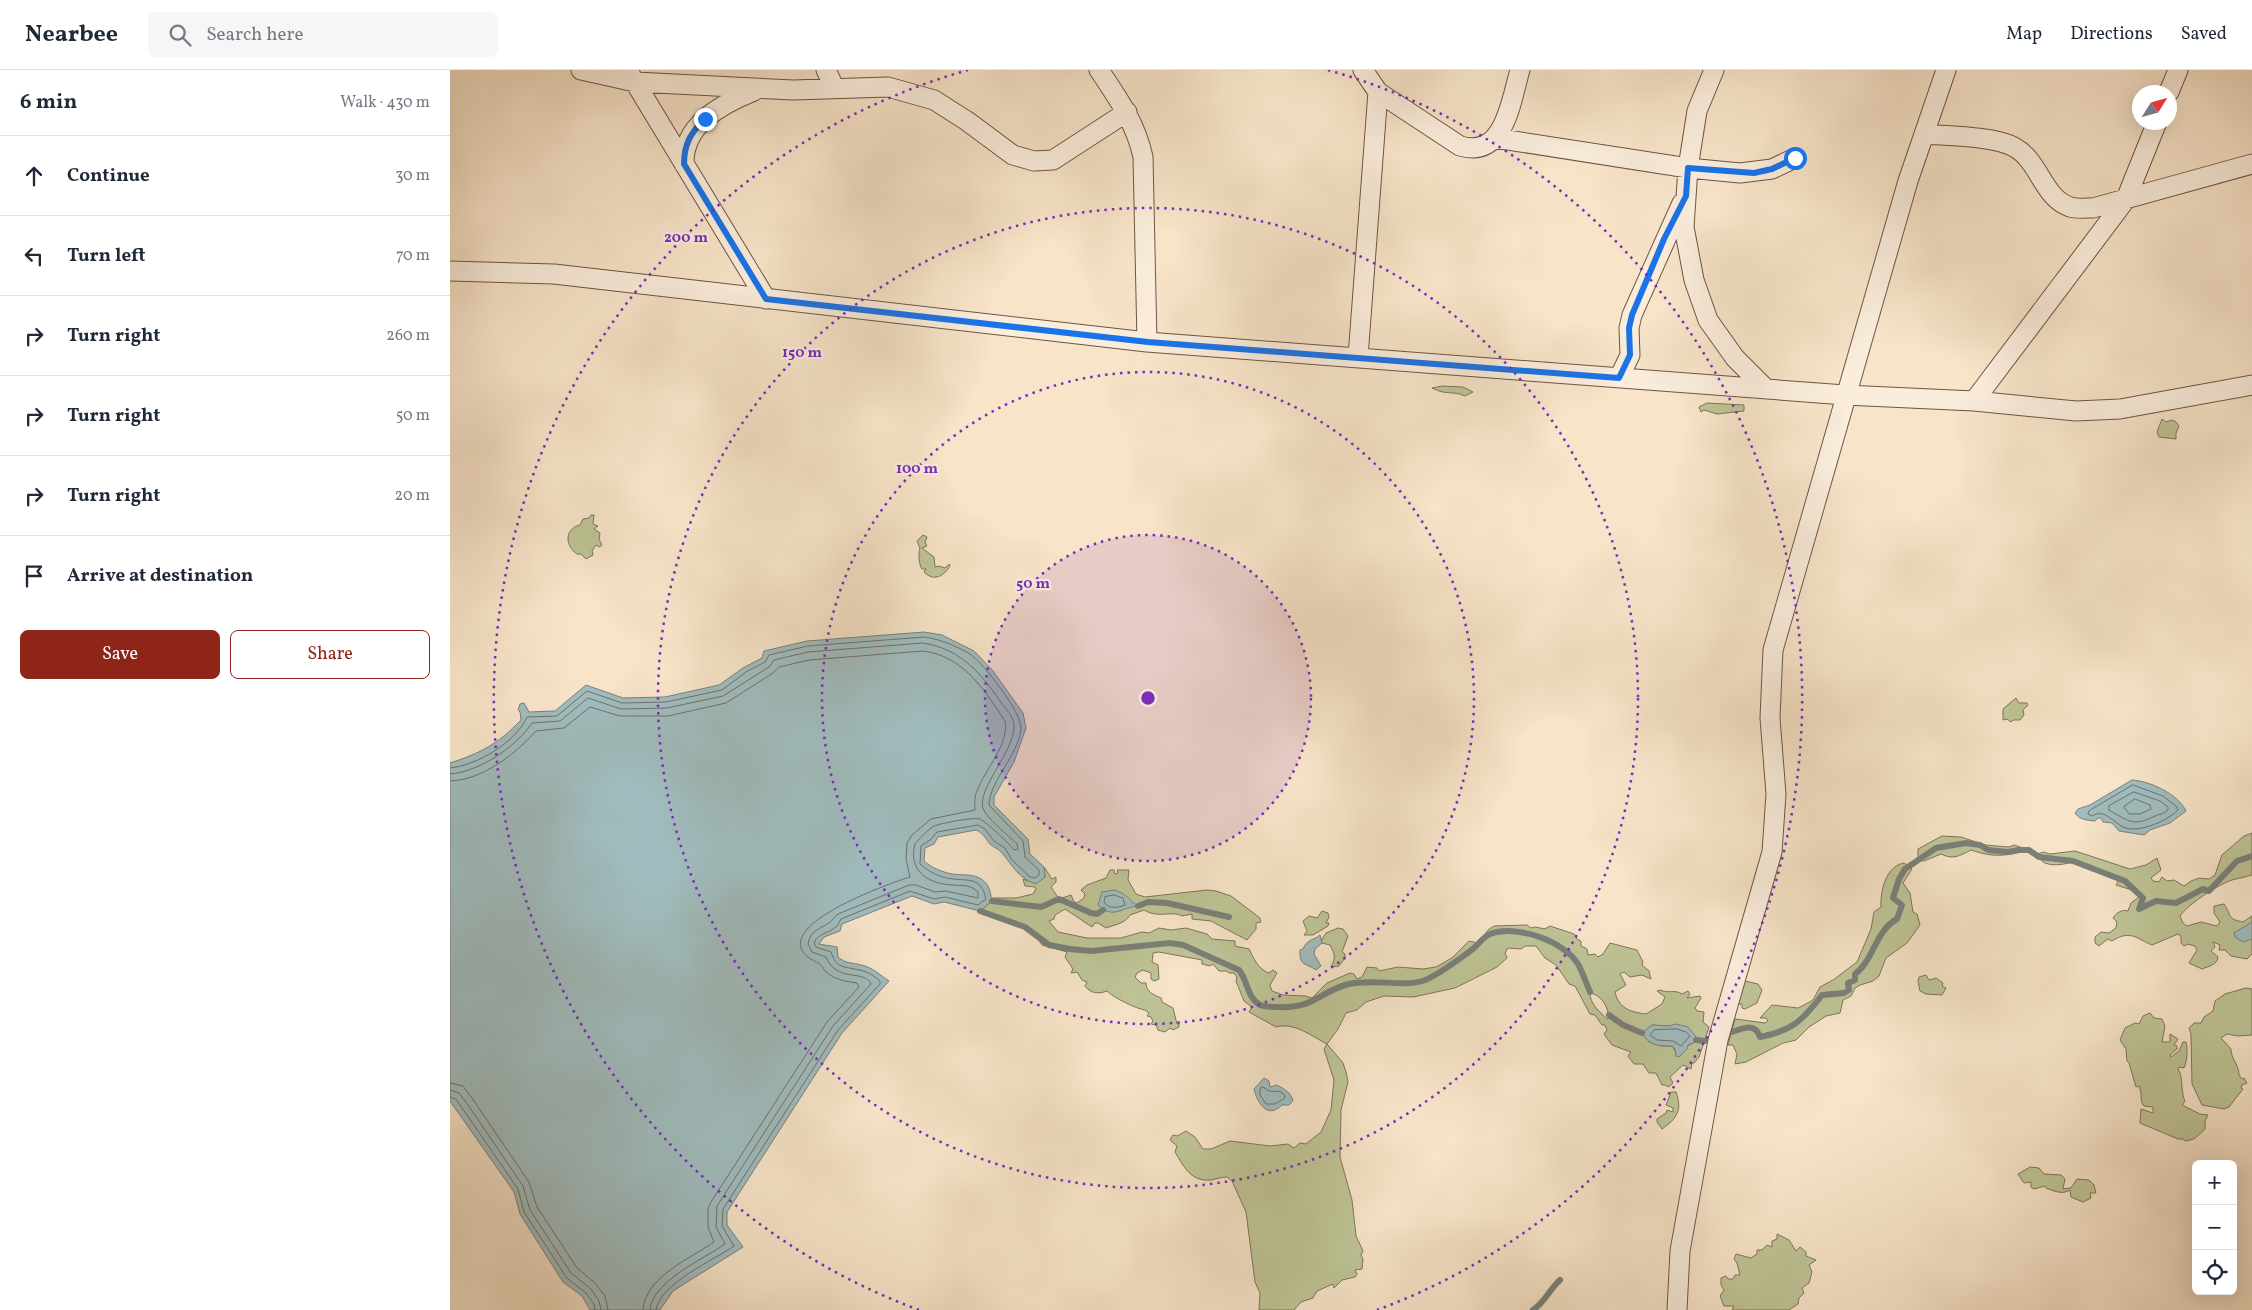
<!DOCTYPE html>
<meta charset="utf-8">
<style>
body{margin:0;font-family:Vollkorn,serif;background:#f6f6f7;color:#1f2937}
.controls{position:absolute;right:15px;bottom:15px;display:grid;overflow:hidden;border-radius:8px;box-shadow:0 5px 20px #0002}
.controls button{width:45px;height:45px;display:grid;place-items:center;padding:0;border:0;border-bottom:1px solid #e0e1e3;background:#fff;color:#1f2937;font:25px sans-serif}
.compass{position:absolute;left:1682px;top:15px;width:45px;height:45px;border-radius:50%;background:#fff;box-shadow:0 5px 20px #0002;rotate:53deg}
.stop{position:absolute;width:15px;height:15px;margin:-11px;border:4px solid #1a73e8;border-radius:50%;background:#fff}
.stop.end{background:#1a73e8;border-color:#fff;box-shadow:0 1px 5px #0008}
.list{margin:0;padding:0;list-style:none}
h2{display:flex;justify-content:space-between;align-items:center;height:65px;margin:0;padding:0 20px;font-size:21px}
h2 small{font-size:16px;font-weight:400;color:#747a83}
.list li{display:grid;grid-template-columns:32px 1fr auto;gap:15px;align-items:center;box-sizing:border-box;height:80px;padding:0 20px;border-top:1px solid #e0e1e3}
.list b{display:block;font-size:19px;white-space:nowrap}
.list em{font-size:16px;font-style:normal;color:#747a83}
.actions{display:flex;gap:10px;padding:15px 20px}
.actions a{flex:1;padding:11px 0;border:1px solid #8f2418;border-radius:8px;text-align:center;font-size:18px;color:#8f2418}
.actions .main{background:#8f2418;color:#fff}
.icon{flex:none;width:28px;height:28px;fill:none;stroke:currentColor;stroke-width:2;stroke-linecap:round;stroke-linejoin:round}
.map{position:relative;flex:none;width:1802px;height:1240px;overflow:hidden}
header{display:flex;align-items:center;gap:30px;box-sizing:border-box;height:70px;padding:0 25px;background:#fff;border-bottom:1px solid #e0e1e3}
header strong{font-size:24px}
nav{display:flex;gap:28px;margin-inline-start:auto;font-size:18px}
.search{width:350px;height:45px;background:#f6f6f7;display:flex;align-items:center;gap:12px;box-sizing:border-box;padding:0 18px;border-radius:8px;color:#747a83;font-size:19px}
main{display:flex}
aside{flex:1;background:#fff}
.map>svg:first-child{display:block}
</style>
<header>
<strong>Nearbee</strong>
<div class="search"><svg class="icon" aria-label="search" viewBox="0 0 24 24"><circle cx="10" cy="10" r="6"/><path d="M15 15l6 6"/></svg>Search here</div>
<nav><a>Map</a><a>Directions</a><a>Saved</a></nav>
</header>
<main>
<aside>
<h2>6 min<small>Walk · 430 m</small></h2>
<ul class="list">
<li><svg class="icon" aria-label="ahead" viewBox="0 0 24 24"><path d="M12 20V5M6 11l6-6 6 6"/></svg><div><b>Continue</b></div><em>30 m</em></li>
<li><svg class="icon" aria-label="left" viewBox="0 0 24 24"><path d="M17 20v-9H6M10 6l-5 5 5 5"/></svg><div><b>Turn left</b></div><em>70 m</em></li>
<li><svg class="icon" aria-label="right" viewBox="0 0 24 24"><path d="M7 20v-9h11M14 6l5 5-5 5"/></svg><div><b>Turn right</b></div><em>260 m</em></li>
<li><svg class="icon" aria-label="right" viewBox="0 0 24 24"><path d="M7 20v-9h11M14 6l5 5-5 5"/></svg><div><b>Turn right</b></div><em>50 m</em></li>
<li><svg class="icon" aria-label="right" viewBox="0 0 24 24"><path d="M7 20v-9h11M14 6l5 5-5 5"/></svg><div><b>Turn right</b></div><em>20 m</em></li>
<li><svg class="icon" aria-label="arrive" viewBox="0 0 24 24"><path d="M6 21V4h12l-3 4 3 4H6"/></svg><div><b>Arrive at destination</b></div></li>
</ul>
<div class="actions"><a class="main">Save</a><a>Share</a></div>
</aside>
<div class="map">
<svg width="1802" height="1240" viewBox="0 0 1802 1240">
<rect width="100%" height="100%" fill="#f7e4c9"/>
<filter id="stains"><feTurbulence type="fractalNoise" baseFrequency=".004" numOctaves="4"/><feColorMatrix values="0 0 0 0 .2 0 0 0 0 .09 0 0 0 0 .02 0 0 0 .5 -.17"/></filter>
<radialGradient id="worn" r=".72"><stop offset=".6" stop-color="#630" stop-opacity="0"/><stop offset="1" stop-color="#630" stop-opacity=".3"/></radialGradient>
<path fill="#bec496" stroke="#807456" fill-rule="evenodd" d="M992 316 1013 317 1023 322 1015 326C1001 320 998 326 982 318Z
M1257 333 1294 335V341L1267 344 1254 340 1251 342 1249 337Z
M1712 349 1716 352 1722 350 1726 352 1729 356 1726 363V369L1709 367 1707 362Z
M141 445H144L143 454 148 456 144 459 150 463 149 469 152 475 149 477 146 475 142 481 143 485 136 489 131 484H127C115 476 114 459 130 455L133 449 139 448Z
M473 465 477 467 475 472 477 476 472 478 484 487 485 497 488 496 495 498 499 494 500 496C494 506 484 512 474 502L476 499H472C469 495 468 484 470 478L467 471Z
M1566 628 1569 633H1577L1578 635 1573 640 1574 645 1570 650H1563L1561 652 1557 649 1553 650V639Z
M1802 763V805C1796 807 1789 808 1782 810 1769 814 1737 835 1730 846L1733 853 1737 856 1751 852 1767 856 1770 852 1764 843V836L1774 834C1782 846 1777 849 1793 852L1802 846V884L1797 889 1781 886 1775 880H1769L1770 875 1763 872 1765 877 1761 881 1768 887C1767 895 1759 896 1752 899L1739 893 1747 880 1745 876 1738 874 1734 876 1731 873V866L1728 864 1702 875C1687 869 1681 859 1662 871L1658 869 1649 876 1645 873V867L1651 862 1659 863 1666 858 1667 852 1663 848C1666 843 1672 839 1678 841L1681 833 1689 827 1682 820 1666 815 1668 812 1665 807 1623 791C1616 795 1602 796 1595 793 1590 791 1590 787 1586 785L1593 782 1600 784 1625 781 1680 799 1696 795 1707 788 1711 800 1701 808 1703 811 1709 812 1712 807 1717 811 1724 810 1734 816 1741 811 1749 808 1759 809 1765 805 1772 785 1794 766Z
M1492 766 1511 767 1535 775 1559 777 1564 775 1579 780C1556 786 1544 788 1521 780 1509 786 1503 790 1491 784L1474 791 1468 790V779Z
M1454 793 1462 799 1453 813 1460 823 1463 842 1467 844 1470 855 1457 873 1436 888 1429 906 1423 911 1410 915 1405 918 1401 926 1393 930 1390 943 1376 946 1359 957 1346 970 1333 973 1296 992 1285 994 1287 984 1283 975H1278L1285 949 1315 953 1318 951 1316 948H1310L1322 935 1348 938 1356 934 1363 930 1370 917 1383 910 1407 892 1421 859 1424 842 1431 837C1430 821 1436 796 1454 793Z
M594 797 602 809 606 807V812L601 817 609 829 621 825 624 832 627 833 634 828 635 824 631 820 637 815 656 808 660 800H664L665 804 668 803 667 800H679L678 810 686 824 695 827 757 820 766 821 781 826 810 848 811 852 806 853V859L797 870 761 851 742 849V844L732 846C723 840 708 849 694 840L680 845C675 854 663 855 656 858L648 853H645L642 857 615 839 605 845 604 849 599 851 608 862 637 868H671L692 862 699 863 709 858 721 860 736 858 757 864 762 869 785 871V876L799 879C804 889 808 899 819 903L823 900 827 903 820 915 822 921 833 925 855 926 862 928 877 913 900 903 904 904 907 909 912 907 917 897 927 898 929 901 948 897 973 899 986 897 1002 888 1019 871 1028 873 1038 860 1044 856 1077 855 1081 858 1085 857 1095 859 1100 856 1124 864 1127 869 1131 871V876L1137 879 1138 885 1145 884 1148 887 1153 884 1160 873 1187 880 1193 892 1192 895 1199 901 1201 909 1192 905 1180 907 1174 902 1170 904 1176 915 1165 922C1169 939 1181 942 1196 944L1212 934 1215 927 1207 921 1210 920C1218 924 1225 919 1232 924L1238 921 1240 924 1237 928 1250 926 1251 928 1245 938 1247 941 1254 942 1253 952 1259 957 1249 987 1244 993H1242L1241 999 1233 995 1220 1007 1223 1013 1219 1017 1215 1015H1212L1206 1003H1199L1193 994H1184L1178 986 1181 982 1162 975 1154 964 1157 960 1155 955H1152L1145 945 1140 944 1125 916 1119 914 1106 895 1095 888 1086 876H1075L1071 879 1058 878 1055 883 1057 888 1047 897 1005 918 963 927 934 926 916 932 907 940 896 943 888 959 877 974 893 993 896 1002 898 1012 891 1040 890 1087 902 1130 906 1166 913 1181 911 1185 913 1189 912 1199 905 1200 907 1204 905 1207 892 1210 884 1218 883 1214 867 1221 863 1228 851 1232 844 1240H809L810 1223 805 1212 796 1142 782 1111 777 1107C771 1107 767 1109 761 1110 741 1112 734 1097 725 1082L727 1076 720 1070 723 1065 727 1066 736 1061 745 1067 753 1079H761L780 1071 820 1076 838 1074 844 1078 850 1073 856 1074 871 1062 881 1040 884 1010 874 979 877 974C861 966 845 952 826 957L799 942 802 937 794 931 786 911 787 907 784 903H779L777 901H769L763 894 760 896 752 894V890L709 882 703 883 702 892 708 895 709 909 704 911 701 909V903L693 900 687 903 685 907 691 913H696C696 922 704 925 711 928L712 932 723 938 727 954H729V957L723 960 720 958 715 962 708 960 706 955 701 954 703 951 701 947 697 946 699 943 695 940C687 939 664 928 657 921 649 924 641 924 635 916L637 912 632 910 627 902 621 903 623 899 615 887 617 882 592 875 584 864 567 854 530 841 542 831 541 828H566L583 824 586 819 585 817 575 816 573 809 578 811 595 807ZM1140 923C1152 925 1158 937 1159 948L1157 949C1149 941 1140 934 1140 923ZM1202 955 1219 956 1247 968 1245 972 1226 982 1222 976H1212L1199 972Z
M872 841 878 843 879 847 876 853H879L878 856 863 865H854L857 861 853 851 859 846 867 848Z
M888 858 893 859 898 866 892 882 895 884V888L889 896 881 897C886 887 885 885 880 875L872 873 871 871 876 863Z
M1476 905 1479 910 1486 908 1493 913 1492 916 1496 918 1492 925 1476 924 1470 921 1468 911 1469 907Z
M1295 911 1308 914 1312 920 1307 933 1295 939 1292 938V934H1289L1287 927Z
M1796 918 1802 919V965L1788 966 1777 964 1771 968 1781 979C1781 989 1789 995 1789 1005L1792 1009 1794 1008 1797 1013 1792 1015 1791 1018 1793 1019 1779 1037 1774 1039 1752 1035 1742 1014 1741 964 1739 958 1744 953H1751L1754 947 1763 941 1765 931 1775 924Z
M1700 943 1704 948 1712 949 1715 956 1712 972H1720V964L1728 969 1724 975 1727 976V979L1720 985 1721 987 1729 981 1733 972H1736C1738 979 1737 992 1734 998L1729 997 1728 999C1734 1008 1730 1021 1735 1031L1732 1035 1750 1044 1758 1045 1755 1051V1059L1744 1069 1736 1071 1732 1069H1728L1690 1053 1691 1039 1703 1043V1037L1694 1036C1689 1030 1693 1025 1689 1016L1686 1017 1679 993 1677 991 1676 979 1670 970 1675 958 1685 953 1689 954 1693 946Z
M1221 1022H1226C1233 1041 1226 1049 1212 1059L1207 1052V1049L1216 1043 1217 1040 1223 1042V1038L1216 1035Z
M1580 1097 1589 1098 1594 1104 1611 1105 1615 1109 1613 1119 1621 1118 1627 1109 1639 1110 1644 1115 1646 1123H1640L1641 1128 1633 1132 1621 1127 1620 1120C1612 1125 1604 1121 1596 1118L1595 1116 1584 1119 1581 1117V1112L1574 1113 1568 1104Z
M1327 1164 1339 1170 1346 1181 1350 1177 1356 1182V1186L1366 1190 1359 1195 1362 1202 1359 1213 1352 1218 1354 1223 1349 1228 1348 1234 1339 1240H1282L1284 1236H1274L1270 1226 1274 1220 1271 1215V1208L1276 1206 1278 1209H1283L1285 1205H1290L1287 1193 1284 1189 1286 1184 1301 1188 1307 1184V1180H1312L1317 1175 1322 1177V1171L1327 1169Z"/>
<path fill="#a0bcbe" stroke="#7a807a" d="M474 562 492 565 524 581 543 601 573 643 576 658 564 692 544 727V735L578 769 580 784 594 797 595 807 586 814C568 808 563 796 552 783 549 779 543 777 540 774 535 768 533 763 526 760L488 767 484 774 475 778 474 791C482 798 492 802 502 804 515 806 529 802 538 816 540 820 541 826 542 831L530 841 494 832 484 834 462 826 392 854 390 861 374 867 369 874 387 877 388 887C396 894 401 892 411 895 422 897 430 905 439 911L392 963 277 1142V1155L293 1177 223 1221 210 1240H140L132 1226 113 1212 70 1144 64 1122 0 1031V693C31 683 48 674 71 650L70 642 68 640 70 634 74 633 79 642 105 641 136 615 173 628 215 627 269 615 293 598 312 588 314 581 357 571Z
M1682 710C1700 711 1728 724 1736 741L1720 753 1700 760 1694 765 1669 761 1662 753 1653 752 1651 748H1648L1645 751C1636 750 1630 750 1625 743L1628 739 1640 735Z
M664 820C678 824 677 829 688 836 672 837 663 850 648 835L652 822Z
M1802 852V869L1793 872 1785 867 1784 863Z
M870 865 872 873 865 879 864 884 871 896 866 900C857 893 849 897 850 880L853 879C857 869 863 871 870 865Z
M1226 954 1238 957 1247 968 1245 972 1238 975 1237 979 1229 987 1226 986 1225 979 1222 976C1209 976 1199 976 1192 963L1202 955 1219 956Z
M814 1008 819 1011 820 1017 827 1015C834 1019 841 1022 843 1031L839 1035H832C817 1050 807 1032 804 1019Z"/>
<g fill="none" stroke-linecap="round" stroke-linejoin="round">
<path stroke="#70706a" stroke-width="1" d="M0 698C28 695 66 672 77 647L107 646 137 621 172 633 216 632 272 620 296 602 315 592 319 585 358 576 474 567C490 569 506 576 520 584 533 593 572 642 571 659 568 686 540 710 539 735L573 771 575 787 589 800V805L585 808 580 807 562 790 555 778 544 771 535 759 528 755 487 762 480 770 471 776 470 794C479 802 491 808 503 809 520 811 531 807 536 829L528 835 495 827 484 829 460 821 391 849C389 852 388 855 386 857 378 864 369 862 364 873L366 877 381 882C387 899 393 896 409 900 417 901 424 906 430 911V914L388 960 273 1139 272 1156 284 1176C264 1190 209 1214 206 1240
M0 704C29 702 66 677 82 653L110 651 138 628 171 639 217 638 273 626 319 597 324 590 358 582 473 573C511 579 532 604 552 634 557 640 565 648 564 657 564 681 527 719 533 738 536 748 559 766 567 774L568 779 564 780C561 775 535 751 530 749 523 747 492 753 484 756 481 757 467 771 465 774 458 801 478 814 503 815 513 816 520 814 528 822V828L496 821 485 822 466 815H459L388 844C384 847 382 851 379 853 369 859 360 861 358 874L362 882 376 887C386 913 415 899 421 914L383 956 267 1136 266 1157 275 1174C254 1189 202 1211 200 1240
M0 711C33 710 65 684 86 661L114 658 140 637 170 646H218L276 633 323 603 329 597 359 590 473 581C513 586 534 619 555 651 560 673 534 701 527 721 524 727 525 734 525 740L481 749 462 765 457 773 456 789 460 807C437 814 303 862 368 893 371 894 373 898 375 901 385 910 394 911 407 913L409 917 377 952 261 1132 258 1139V1157L264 1172C241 1188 194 1208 193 1240
M1683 715 1713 726 1727 737 1728 740C1717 751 1688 764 1673 757 1663 752 1654 738 1642 746L1638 744 1639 741Z
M1684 722 1710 731 1718 737V740C1714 744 1709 744 1703 747 1682 757 1677 750 1659 740V736Z
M1685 729 1700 735 1701 739 1690 744H1679L1674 737Z
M664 825 673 828 675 835C668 838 658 839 654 832L655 827Z
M1227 959 1236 962 1240 966 1231 976 1223 971 1207 970 1200 965 1204 960Z
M0 1013 13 1016 24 1031 79 1112 87 1137 127 1198 145 1213 155 1226 158 1240
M813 1017 819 1021C825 1022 834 1019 835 1028L825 1034H816L810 1025V1019Z
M0 1020 9 1023 18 1035 73 1116 80 1140 121 1203 141 1219 149 1231 151 1240
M0 1027 6 1029 68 1119 74 1142 117 1208 136 1223 144 1234 145 1240"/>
<path stroke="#7a807a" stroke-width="6" d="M542 831 591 837 609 829 641 843 647 844 653 840
M688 836 698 832 717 833 779 847
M530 841 575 857 599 875 620 879 641 881 720 873 733 875 789 900C798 911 797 928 810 935 815 937 823 937 829 937 864 939 870 921 899 914 922 908 956 918 975 910 990 904 1009 889 1023 879 1028 875 1033 867 1040 864 1066 854 1114 871 1128 894 1133 903 1136 913 1140 922
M1159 945 1173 955 1192 963
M1282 962C1293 958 1305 952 1310 967 1342 961 1353 950 1372 925L1394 923 1399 920 1398 913 1405 910V904C1424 890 1425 861 1447 849L1452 835 1443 828 1449 809 1455 799 1486 778 1516 773 1530 775 1538 780 1558 782 1568 780H1579L1589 787 1623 791 1675 811 1693 828 1689 839 1706 831 1726 833 1753 819 1759 821 1787 791 1802 786
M1246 970 1255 971
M1083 1240C1095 1232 1099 1220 1110 1210"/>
<defs>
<path id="street" d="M131 0 185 12 343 20 438 17 484 30 517 51 563 85 584 91 603 90 677 42
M376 0 384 17
M649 0C668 28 686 54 693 87L697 272
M1264 0 1247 41 1238 98 1234 157 1244 210 1258 250 1285 288 1316 319
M180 4 316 229
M928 22 1010 76C1055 89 1061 30 1070 0
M1719 22 1728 0
M1474 64C1497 66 1545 66 1564 77 1590 91 1592 127 1620 137 1627 139 1636 138 1643 138L1802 94
M1045 68 1238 98 1290 103 1322 99 1345 88
M234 94C233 54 272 34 304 21
M0 201 104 204 697 272 1395 325 1524 331 1626 341 1670 339 1802 315
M908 287 928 22 913 0
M1169 308 1180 285 1179 258 1182 245 1232 133
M1524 331 1676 129 1707 52
M1227 1240 1230 1181 1268 970 1322 782 1326 724 1320 648 1323 580 1458 111 1496 0"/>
</defs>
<use href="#street" stroke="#6e5542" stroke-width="21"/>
<use href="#street" stroke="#faeddc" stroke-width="19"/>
</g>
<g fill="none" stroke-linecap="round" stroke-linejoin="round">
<path stroke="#1a73e8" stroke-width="6" d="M255 49C241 62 234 74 234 94L316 229 698 272 1169 308 1180 285 1179 258 1182 245 1214 169 1236 126 1238 98 1304 103 1322 99 1345 88"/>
</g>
<circle cx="698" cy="628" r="163" fill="#7b2cbf" fill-opacity=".12"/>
<g fill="none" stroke="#7b2cbf" stroke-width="2.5" stroke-dasharray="2.5 5">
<circle cx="698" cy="628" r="163"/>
<circle cx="698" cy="628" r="326"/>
<circle cx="698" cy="628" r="490"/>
<path d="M469 1240A653 653 0 0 1 518 0M878 0A653 653 0 0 1 927 1240"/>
</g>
<circle cx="698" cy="628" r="8" fill="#7b2cbf" stroke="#faeddc" stroke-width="2.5"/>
<g font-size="15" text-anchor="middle" font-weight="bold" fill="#7b2cbf" stroke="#faeddc" stroke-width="4.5" stroke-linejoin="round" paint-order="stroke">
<text x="236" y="172">200 m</text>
<text x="352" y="287">150 m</text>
<text x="467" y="403">100 m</text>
<text x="583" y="518">50 m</text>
</g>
<rect width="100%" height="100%" filter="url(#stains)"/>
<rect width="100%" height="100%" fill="url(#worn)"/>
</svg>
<div class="controls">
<button>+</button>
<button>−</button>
<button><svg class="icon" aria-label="locate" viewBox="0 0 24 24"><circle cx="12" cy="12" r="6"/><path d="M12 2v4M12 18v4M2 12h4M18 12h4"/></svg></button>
</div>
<svg class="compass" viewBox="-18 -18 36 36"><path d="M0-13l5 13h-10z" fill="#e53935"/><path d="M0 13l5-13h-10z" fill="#747a83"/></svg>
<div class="stop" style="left:1345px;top:88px"></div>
<div class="stop end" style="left:255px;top:49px"></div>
</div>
</main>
